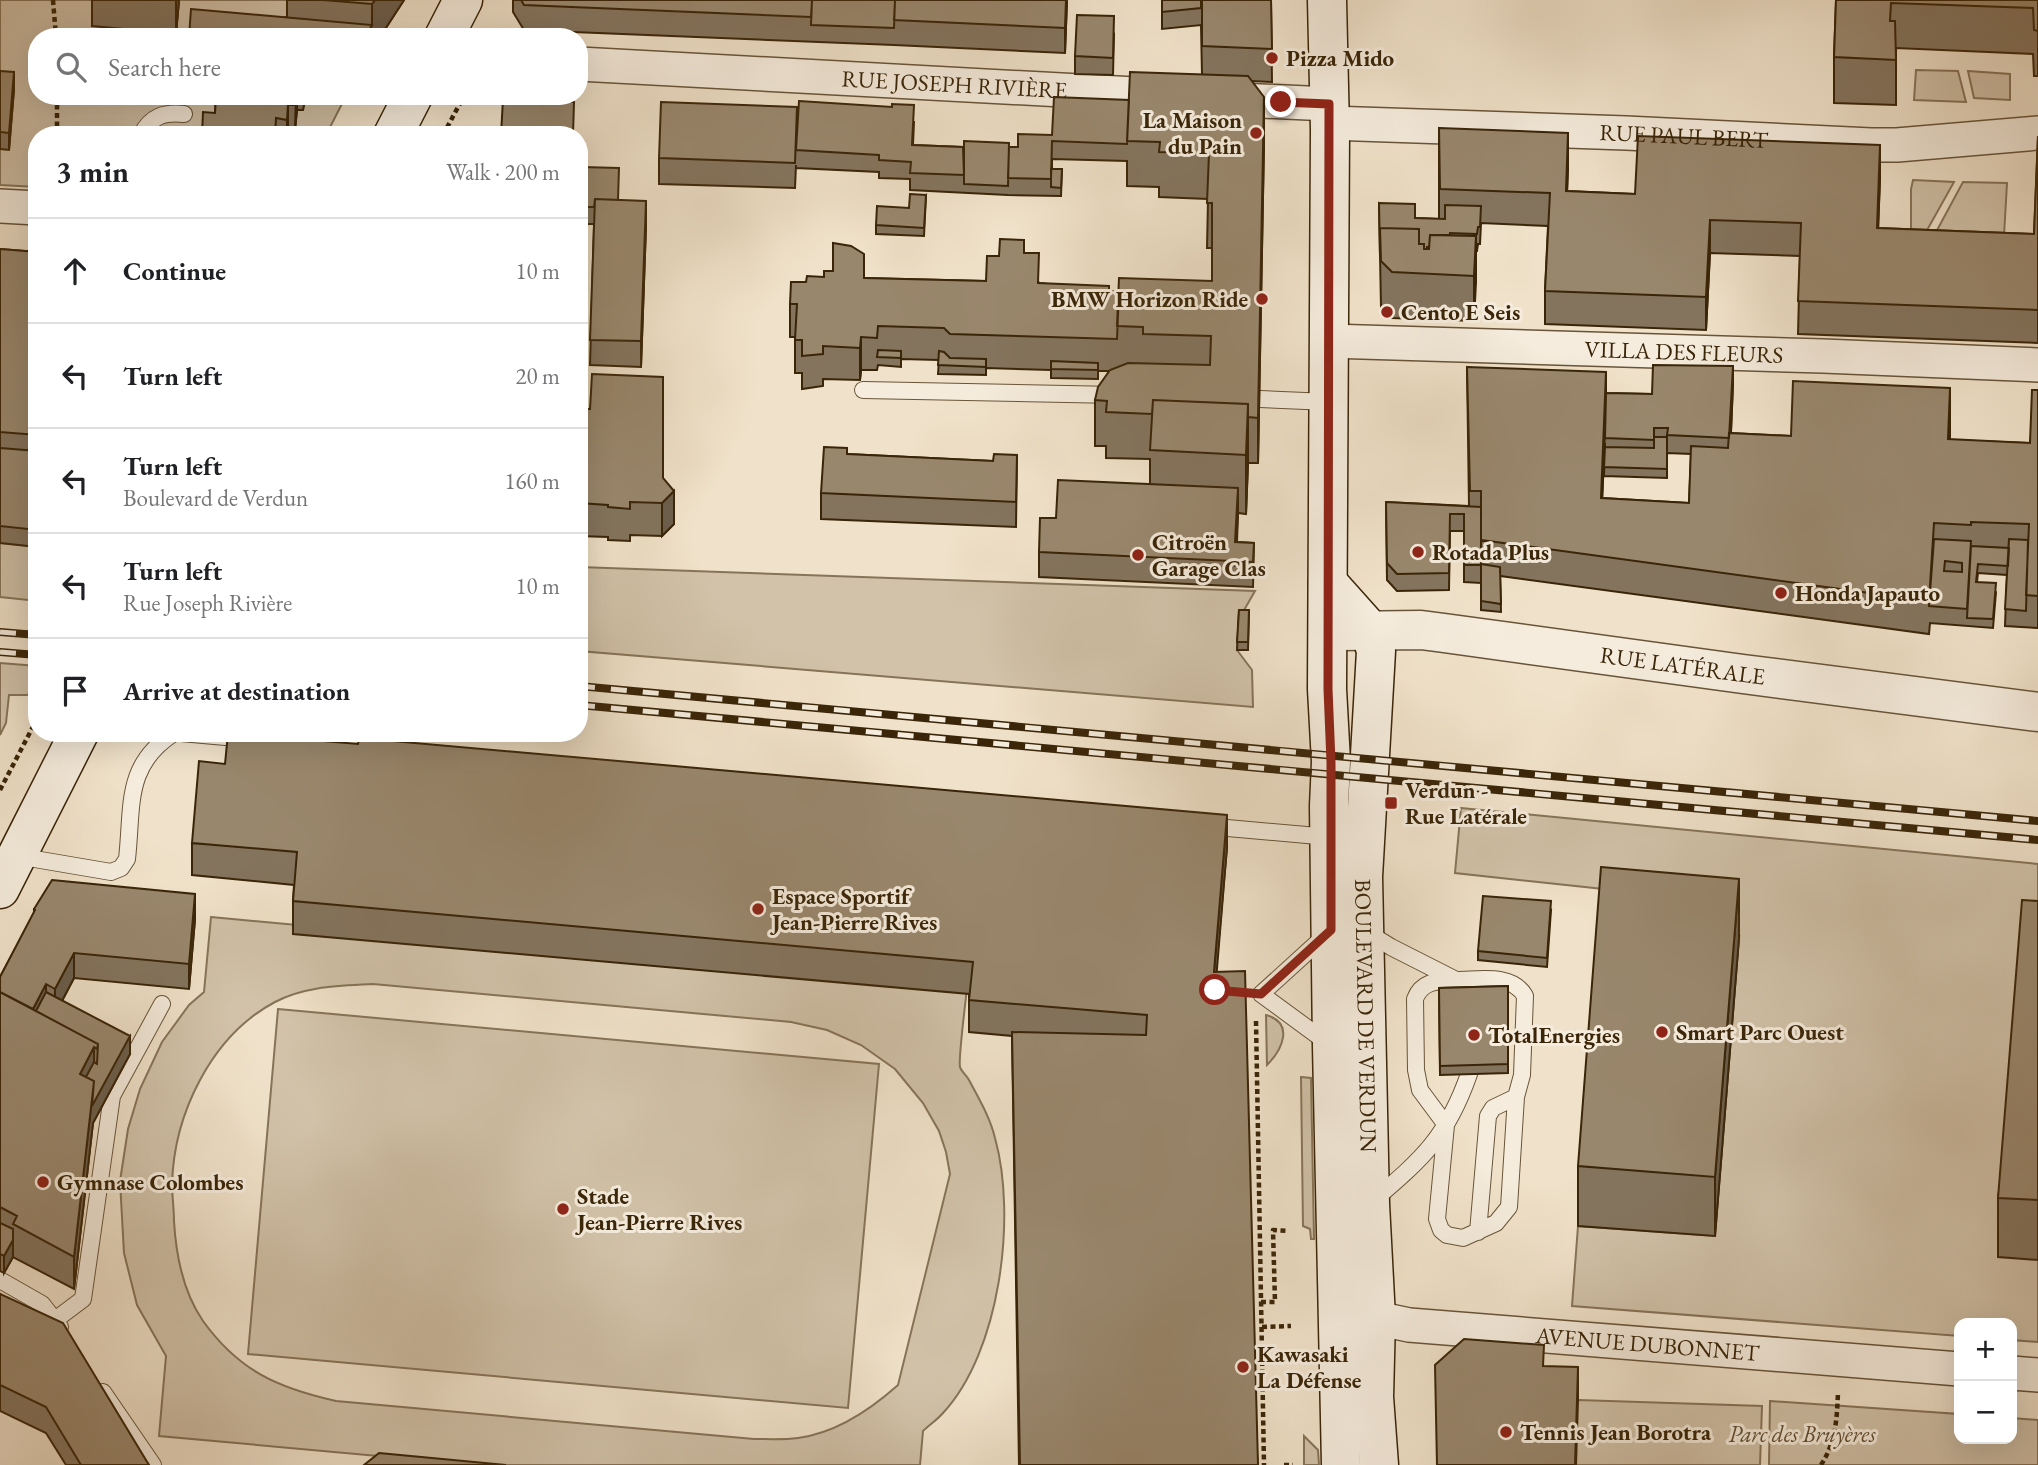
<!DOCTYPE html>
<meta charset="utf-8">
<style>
body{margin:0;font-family:"EB Garamond",serif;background:#f2f2f2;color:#202124}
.controls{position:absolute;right:21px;bottom:21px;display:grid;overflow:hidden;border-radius:14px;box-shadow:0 7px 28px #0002}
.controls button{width:63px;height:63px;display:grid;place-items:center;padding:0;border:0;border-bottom:2px solid #e0e0e0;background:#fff;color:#202124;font:35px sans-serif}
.stop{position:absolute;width:21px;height:21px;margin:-16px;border:5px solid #8f2418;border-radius:50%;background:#fff}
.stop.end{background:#8f2418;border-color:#fff;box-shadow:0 2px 7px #0008}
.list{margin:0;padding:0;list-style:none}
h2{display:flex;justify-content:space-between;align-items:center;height:91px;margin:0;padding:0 28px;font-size:30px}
h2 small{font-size:23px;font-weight:400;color:#757577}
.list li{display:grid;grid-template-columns:46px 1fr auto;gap:21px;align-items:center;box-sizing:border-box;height:105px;padding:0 28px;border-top:2px solid #e0e0e0}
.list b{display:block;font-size:26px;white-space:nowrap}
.list p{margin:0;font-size:23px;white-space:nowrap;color:#757577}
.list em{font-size:23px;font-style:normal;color:#757577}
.icon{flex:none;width:38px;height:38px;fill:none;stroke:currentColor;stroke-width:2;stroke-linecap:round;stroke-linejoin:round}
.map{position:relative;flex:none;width:2038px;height:1465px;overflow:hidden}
.search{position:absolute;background:#fff;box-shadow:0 7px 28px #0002;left:28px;top:28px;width:560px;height:77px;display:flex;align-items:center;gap:18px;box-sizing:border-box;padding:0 24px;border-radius:28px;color:#757577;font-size:26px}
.panel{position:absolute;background:#fff;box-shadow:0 7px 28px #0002;left:28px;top:126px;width:560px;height:616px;border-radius:28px}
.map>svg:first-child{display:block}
</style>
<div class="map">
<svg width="2038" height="1465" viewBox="0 0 2038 1465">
<rect width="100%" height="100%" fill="#f0e2ca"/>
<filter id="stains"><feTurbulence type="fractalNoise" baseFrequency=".00286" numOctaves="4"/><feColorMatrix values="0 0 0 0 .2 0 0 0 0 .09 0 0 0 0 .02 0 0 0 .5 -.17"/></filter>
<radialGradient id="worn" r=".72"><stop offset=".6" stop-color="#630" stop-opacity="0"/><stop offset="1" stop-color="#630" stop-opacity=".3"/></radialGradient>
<path fill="#d1c2a9" stroke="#867458" stroke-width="2" fill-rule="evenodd" d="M0 0H94L176 34 179 0H314L290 37H37V96H218L215 135H37V187L0 185Z
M1916 70 1958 71 1966 102 1914 100Z
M1968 71 2010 74V100L1974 98Z
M309 96H346L326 135H288L297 110H303L305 100Z
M1913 180 1954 182 1926 232 1911 231V189Z
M1963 182 2007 183 2004 236 1936 232Z
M0 543 37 547V601L0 597Z
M579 567 1255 591 1239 619 1237 650 1252 670 1253 707 579 651Z
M0 663 37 666V692L27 695H9L6 723 0 735Z
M1461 808 2038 864V1342L2012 1340V1323H1959V1336L1572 1306 1578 1226 1715 1236 1603 889 1455 873Z
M211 917 967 987C966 1000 958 1059 960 1067 961 1071 967 1076 969 1080 979 1099 990 1117 995 1138 1017 1217 1000 1352 943 1413 937 1420 929 1425 923 1431L920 1465H477L159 1436 166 1356 137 1305 124 1253 120 1181 128 1129 140 1089 162 1042 189 1005 204 992ZM373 984 791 1022 827 1030 861 1045 895 1069 923 1103 939 1131 946 1152 950 1174 898 1385C870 1410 836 1433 798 1438 783 1440 768 1439 754 1439L336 1401C278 1388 239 1371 203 1321 183 1292 176 1256 174 1221 174 1208 172 1196 172 1184 174 1114 211 1036 275 1002 306 986 339 986 373 984Z
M278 1009 879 1064 848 1408 248 1354Z
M1266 1015C1295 1023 1282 1050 1267 1065Z
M1301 1077 1311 1078 1314 1239H1311L1310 1229 1303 1226Z
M1578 1400 1762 1406 1760 1465H1480Z
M1770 1401 1959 1414V1439H2012V1418L2038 1420V1465H1769Z
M1304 1436 1318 1450 1319 1465H1304Z"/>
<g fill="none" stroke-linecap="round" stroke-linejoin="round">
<defs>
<path id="service" d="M141 135C151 116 164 112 184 114
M863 390 1117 395
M1260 399 1329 402
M181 733 248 739
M1205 826 1329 837
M17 856 111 872 121 868 127 859C133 806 124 765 174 733
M1365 931 1391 947 1456 980
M1327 934 1261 994 1329 1044
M1456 980C1480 980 1512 973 1525 996L1522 1075 1516 1097 1509 1207 1496 1223 1463 1238 1447 1235 1441 1230 1437 1219 1446 1125 1420 1090 1416 1070 1415 999C1422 980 1439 981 1456 980Z
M1374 1200C1423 1158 1447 1137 1469 1074
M1478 1232 1488 1116 1493 1108 1516 1097
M0 1280 42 1304 60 1327
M55 1320 83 1299 112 1096 162 1004
M103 1392 153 1465"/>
<g id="minor">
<path id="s1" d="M579 64 1172 96"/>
<path d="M1219 99 1329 104"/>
<path id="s2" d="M1329 123 1626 133 1871 145H1897L2038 133"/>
<path d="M0 206 37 208"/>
<path id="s3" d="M1329 341 1823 356 2038 365"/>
<path id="s4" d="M1353 1308 1376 1318 1409 1325 1959 1369"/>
<path d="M2012 1373 2038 1375"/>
</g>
<g id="tertiary">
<path id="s5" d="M1339 631 1421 630 1444 633 1743 674 2038 712"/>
</g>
<g id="secondary">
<path d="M1327 0 1330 130 1327 689 1331 762 1329 806 1332 1046 1341 1465"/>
<path d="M444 37 463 0"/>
<path d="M393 135 413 96"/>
<path id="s6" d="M1328 583 1370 630 1376 651 1363 877 1370 1204 1376 1318 1374 1397 1379 1465"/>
<path d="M0 889 79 733"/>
</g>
</defs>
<use href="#service" stroke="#685438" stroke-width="18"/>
<use href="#minor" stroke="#685438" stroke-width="36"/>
<use href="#tertiary" stroke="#685438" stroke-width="41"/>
<use href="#secondary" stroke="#3a2508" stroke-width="41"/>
<path stroke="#3a2508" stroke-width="4.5" stroke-dasharray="5 3.5" stroke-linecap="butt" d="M53 0 56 37
M57 96V135
M443 135 464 96
M0 790 37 719
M1256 1021 1264 1465
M1261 1302H1275L1273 1230 1288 1231
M1262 1327 1291 1326
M1284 1465H1293
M1821 1465C1836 1442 1837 1418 1838 1392"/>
<use href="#service" stroke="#f5ecdd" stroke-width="16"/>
<use href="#minor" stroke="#f5ecdd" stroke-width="33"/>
<use href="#tertiary" stroke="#f5ecdd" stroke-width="38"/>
<use href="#secondary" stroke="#f5ecdd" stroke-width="38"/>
<defs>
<path id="rail" d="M0 632 37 635
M0 652 37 655
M579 686 2038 821
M579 705 2038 840"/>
</defs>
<use href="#rail" stroke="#3a2508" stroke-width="8"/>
<use href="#rail" stroke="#f5ecdd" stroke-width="5" stroke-dasharray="16" stroke-linecap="butt"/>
</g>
<path fill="#84745e" stroke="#3a2508" stroke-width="2" fill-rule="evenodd" d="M92 0H179L176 34 92 26Z
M287 0H404L380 37H189L287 17Z
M513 0H1067L1065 53 894 45 524 30 513 12Z
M1162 0H1271L1272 82 1251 81 1264 143 1258 463H1248L1246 514 1238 513 1237 542 1254 543 1253 587 1039 577V552L1056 518 1150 484V459L1106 458V446H1095V400L1109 371H1098V379L1051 378V370L986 368V375L938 374 939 360 901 359V367L878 365 877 370H861L860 380 823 379V386L802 389V373H795V337H790V304L806 282 864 278 986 281 999 256 1024 253 1039 283 1109 291H1119L1212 281V248H1207L1208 199 1159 197V187L1127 186V161L1052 159V169H1062L1061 196 1008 195 910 190V179L879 178V172L796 168V165L795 188 659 184V158L797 131 914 122 913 145 963 147H1018L1052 135 1129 100 1202 75 1201 25 1162 29Z
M1836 0H2038V76H2034L2033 54 1896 48V105L1834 103V57Z
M1114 34 1113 75 1075 74V56Z
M0 71 14 89 9 150 0 149Z
M216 96H309V100H305L303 110H297L295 130H288V135H202L215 113Z
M1439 128 1568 166 1567 191 1635 194 1880 178 1878 228 2034 234 2038 136V343L1798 334 1800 256 1710 253 1706 330 1545 324V291L1548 226 1481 223 1480 244H1478L1477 251H1476L1474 321 1392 318 1381 307 1379 203 1415 218 1439 219Z
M926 195 924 236 876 234V225L909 208Z
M618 200 646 226 641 367 590 365 594 224H580V207Z
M0 249 37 252V547L0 543Z
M1467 367 1606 393 1652 394 1733 383 1731 433 1791 436 1950 421V440L2030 443 2038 390V628L2005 626 2007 575 1978 573 1977 582 1996 592 1993 628 1930 623 1929 634 1500 576 1501 612 1481 610V573V583L1464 582V531H1450L1449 590 1397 591 1387 580 1386 502 1469 506ZM1605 443 1604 476 1667 478V453L1691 454 1689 503 1602 498Z
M847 454 993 461 1017 455 1016 527 821 519V493Z
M579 476 663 478 674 524 662 536 630 535V541L608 540V537L579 536Z
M1239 610H1249L1248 650H1237Z
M192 843 1227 847 1216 972 1258 1465H1019L1012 1036 969 1032V994L293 934V901L294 885 192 875Z
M2038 901V1260L1998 1257V1198Z
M34 909 195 919 189 989 74 978 62 1001 130 1054 93 1123 74 1289 13 1257 4 1273 0 1271V977L34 914Z
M1551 910 1547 967 1478 960V951Z
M1739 938 1715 1236 1578 1226V1166Z
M1508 986V1073L1440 1075 1439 988Z
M0 1294 149 1465H66L46 1433 0 1411Z"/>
<path fill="#6b5e4c" stroke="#3a2508" stroke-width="2" d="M176 0H179L176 34Z
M375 0H404L380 37H365L372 25V4Z
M1066 0H1067L1065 53V28Z
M14 72V89L9 150V133Z
M296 96H297V110L295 130Z
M1264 97V143L1258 463V418Z
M288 105V135H287V120Z
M1568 133V166L1566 224V191Z
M1880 145V178L1877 260V228Z
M646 201V226L641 367V341Z
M1710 220V253L1706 330V297Z
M1476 236V282L1474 321V276Z
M861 337V370L860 380V348Z
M1733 366V383L1730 455V438Z
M1606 372V405L1601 530V498Z
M1950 388V421L1948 472V439Z
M1248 404V463L1246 514V455Z
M1238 488V513L1235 567V542Z
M674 491V524L662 536V503Z
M1227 815V847L1214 1005V972Z
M1739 879V938L1715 1236V1177Z
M195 894V919L189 989V964Z
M74 953V978L55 1014V989Z
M46 984V1009L30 1015Z
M130 1036V1054L93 1123 74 1289V1257L94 1081Z
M94 1047V1079L87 1093 80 1074Z
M13 1240V1257L4 1273V1256Z
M1578 1367V1400L1576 1465H1575Z"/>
<path fill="#99876d" stroke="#3a2508" stroke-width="2" fill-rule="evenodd" d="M323 0H375L372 4Z
M521 0H812L811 17 524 5Z
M812 0H895L894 28 811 25Z
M895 0H1066L1065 28 894 20Z
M1162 0H1201V8L1162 12Z
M1202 0H1271L1272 49 1202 46Z
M1836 0H2038V31L2034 30 2033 8 1891 3 1890 21H1895L1896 60 1834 57Z
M191 9 372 25 365 37H189Z
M1077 15 1114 16 1113 58 1075 56Z
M0 71 14 72 9 133 0 132Z
M1130 72 1248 76 1264 97 1258 418 1248 417V404L1153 400 1152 414 1106 412 1107 401 1095 400 1098 387 1110 370 1128 363 1210 365 1211 336 1143 334V327L1117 326 1119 278 1212 281V203H1207L1209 153 1159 152 1160 142 1127 141Z
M216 96H296L295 105H288L287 120 276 118 275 135H202L203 112 215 113Z
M1054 97 1129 100 1127 144 1052 141 1051 179 1008 178 1009 147H1018V134L1052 135Z
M503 99 574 102 573 135H501Z
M799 101 892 107V104L914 105 912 145 963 147 964 175 910 173 911 162 879 160V155L796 150Z
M661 102 797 107 795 163 659 158Z
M1439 128 1568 133 1566 191 1635 194 1638 136 1880 145 1877 228 2034 234 2038 136V310L1798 301 1801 223 1710 220 1706 297 1545 291 1550 193 1440 189Z
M964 141 1009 143 1008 186 964 184Z
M582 167 619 168 618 200 595 199 594 207H580Z
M1051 169H1062L1061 188 1051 187Z
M910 194 926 195 924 228 876 225 877 206 909 208Z
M595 199 646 201 641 341 590 340Z
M1379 203 1415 204V218L1445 219V205L1481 206 1480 227H1478L1477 234 1450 233V235H1430L1429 247H1427V249H1424V244H1419V229L1380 228V256Z
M1380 228 1419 229V244H1424V249H1429L1430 235 1476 236 1474 276 1392 272 1381 261Z
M1000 239 1024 240V253H1039L1038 283 1109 286V291H1119L1117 339 950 334 944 328 878 326 877 338 861 337 860 348 823 346V354L802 356V340H795L797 304H790L791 282H806L807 276 824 277V271H833V243L851 246 864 254V278L986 281 987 256H999Z
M0 249 37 252V435L0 432Z
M878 350 901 351V358L877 357Z
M939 351 944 352 950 358 986 359V367L938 365Z
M1051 361 1098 363V370L1051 369Z
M1653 365 1733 366 1729 438 1667 435 1668 428H1654V440L1605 438 1606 393 1652 394Z
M1467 367 1606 372 1601 498 1689 503 1691 446 1728 448 1729 433 1791 436 1793 381 1950 388 1948 439 2030 443 2032 390H2038V596L2026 595 2029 524 1971 522V525L1934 523 1929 601 1481 540V491H1470Z
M592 374 663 377V478L674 491 662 503 630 502V509L608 507V505L579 503V476H582L585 409H590Z
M1153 400 1248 404 1246 455 1150 450Z
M1654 437H1667V469L1604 467 1605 447 1654 448Z
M824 447 847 448V454L993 461 994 454 1017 455 1016 502 821 493Z
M0 448 37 451V530L0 526Z
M1058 480 1238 488 1235 542 1254 543 1253 562 1039 552 1040 518H1056Z
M1386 502 1481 507V565H1464V514H1450L1449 573 1397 574 1387 563Z
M1934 539 1971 541 1967 609 1929 606ZM1945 561 1962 563V572L1944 571Z
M2009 539 2028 540 2026 611 2005 609Z
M1971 546 2009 548 2008 566 1978 564 1976 582 1996 583 1993 619 1967 618Z
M1481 564 1500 567 1501 604 1481 601Z
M1239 610H1249L1248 642H1237Z
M228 733 358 744 359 738 1227 815 1214 972 1245 971 1258 1465H1020L1012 1032 1146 1035 1147 1015 969 1000 973 962 293 901 297 852 192 843 199 761 225 764Z
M1601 867 1739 879 1715 1177 1578 1166Z
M52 880 195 894 189 964 74 953 55 989 46 984 33 1009 0 992V977L35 910 34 909Z
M1483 896 1551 901 1547 958 1478 951Z
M2022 900 2038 901V1200L1998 1198Z
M1508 986V1064L1440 1066 1439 988Z
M0 992 98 1044 97 1049 94 1047 80 1074 94 1081 74 1257 13 1224 17 1216 0 1207Z
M46 992 130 1036 92 1106 94 1081 86 1077 94 1062 97 1064 98 1044 36 1011Z
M0 1223 13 1229V1240L4 1256 0 1254Z
M0 1294 63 1323 149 1465H81L46 1407 0 1385Z
M1464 1339 1544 1345 1543 1366 1578 1367 1575 1465H1437L1435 1365Z
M379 1453 506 1465H364Z"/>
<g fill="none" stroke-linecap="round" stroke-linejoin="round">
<path stroke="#8f2418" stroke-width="9" d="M1215 990 1261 994 1331 930V762L1328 689 1329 104 1281 102"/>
</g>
<g fill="#8f2418" stroke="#f5ecdd" stroke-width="2.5">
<circle cx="1272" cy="58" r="7"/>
<circle cx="1256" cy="133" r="7"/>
<circle cx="1262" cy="299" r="7"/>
<circle cx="1387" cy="312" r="7"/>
<circle cx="1418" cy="552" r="7"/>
<circle cx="1138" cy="555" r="7"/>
<circle cx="1781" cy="593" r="7"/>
<rect x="1384" y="796" width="14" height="14" rx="3.5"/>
<circle cx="758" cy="909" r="7"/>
<circle cx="1662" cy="1032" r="7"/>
<circle cx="1474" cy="1035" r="7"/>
<circle cx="43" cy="1182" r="7"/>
<circle cx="563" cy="1209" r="7"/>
<circle cx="1243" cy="1367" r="7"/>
<circle cx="1506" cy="1432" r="7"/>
</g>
<g text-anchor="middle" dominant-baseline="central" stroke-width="6" stroke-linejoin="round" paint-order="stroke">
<g font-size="23" font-weight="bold" fill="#3a2508" stroke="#f5ecdd" text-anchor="start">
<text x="1286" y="58">Pizza Mido</text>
<text x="1242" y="120" text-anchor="end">La Maison<tspan x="1242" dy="26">du Pain</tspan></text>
<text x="1248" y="299" text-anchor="end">BMW Horizon Ride</text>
<text x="1401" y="312">Cento E Seis</text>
<text x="1152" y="542">Citroën<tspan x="1152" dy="26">Garage Clas</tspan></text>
<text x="1432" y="552">Rotada Plus</text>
<text x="1795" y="593">Honda Japauto</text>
<text x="1405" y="790">Verdun -<tspan x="1405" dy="26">Rue Latérale</tspan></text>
<text x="772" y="896">Espace Sportif<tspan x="772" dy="26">Jean-Pierre Rives</tspan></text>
<text x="1676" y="1032">Smart Parc Ouest</text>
<text x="1488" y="1035">TotalEnergies</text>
<text x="57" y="1182">Gymnase Colombes</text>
<text x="577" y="1196">Stade<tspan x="577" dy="26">Jean-Pierre Rives</tspan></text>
<text x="1257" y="1354">Kawasaki<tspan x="1257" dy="26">La Défense</tspan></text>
<text x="1520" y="1432">Tennis Jean Borotra</text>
</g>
<g font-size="23" fill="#3a2508" stroke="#f5ecdd">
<text stroke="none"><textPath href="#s1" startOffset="376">RUE JOSEPH RIVIÈRE</textPath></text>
<text stroke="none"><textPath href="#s2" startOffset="355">RUE PAUL BERT</textPath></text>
<text stroke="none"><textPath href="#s3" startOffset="355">VILLA DES FLEURS</textPath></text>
<text stroke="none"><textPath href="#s5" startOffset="346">RUE LATÉRALE</textPath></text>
<text stroke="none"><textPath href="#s6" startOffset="450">BOULEVARD DE VERDUN</textPath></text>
<text stroke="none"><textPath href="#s4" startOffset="298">AVENUE DUBONNET</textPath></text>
</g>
<g font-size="23" font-style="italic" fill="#604c30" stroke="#f5ecdd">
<text x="1802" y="1434">Parc des Bruyères</text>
</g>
</g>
<rect width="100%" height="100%" filter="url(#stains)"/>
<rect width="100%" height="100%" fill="url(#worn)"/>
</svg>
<div class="controls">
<button>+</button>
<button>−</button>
</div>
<div class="stop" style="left:1215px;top:990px"></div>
<div class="stop end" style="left:1281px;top:102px"></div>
<div class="search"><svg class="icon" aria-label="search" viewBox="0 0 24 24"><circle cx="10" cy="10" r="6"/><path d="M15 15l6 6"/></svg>Search here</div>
<section class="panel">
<h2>3 min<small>Walk · 200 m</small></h2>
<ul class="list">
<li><svg class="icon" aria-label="ahead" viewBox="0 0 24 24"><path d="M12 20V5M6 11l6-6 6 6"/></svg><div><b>Continue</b></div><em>10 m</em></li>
<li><svg class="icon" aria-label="left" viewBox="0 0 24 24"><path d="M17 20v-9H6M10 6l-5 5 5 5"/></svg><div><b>Turn left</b></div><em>20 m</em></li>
<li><svg class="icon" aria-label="left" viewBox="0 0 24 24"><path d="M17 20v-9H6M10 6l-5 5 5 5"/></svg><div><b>Turn left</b><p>Boulevard de Verdun</p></div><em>160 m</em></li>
<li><svg class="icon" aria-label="left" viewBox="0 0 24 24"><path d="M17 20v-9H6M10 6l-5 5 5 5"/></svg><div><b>Turn left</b><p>Rue Joseph Rivière</p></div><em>10 m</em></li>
<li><svg class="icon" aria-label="arrive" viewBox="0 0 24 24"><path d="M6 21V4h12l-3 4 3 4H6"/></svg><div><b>Arrive at destination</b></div></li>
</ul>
</section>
</div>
